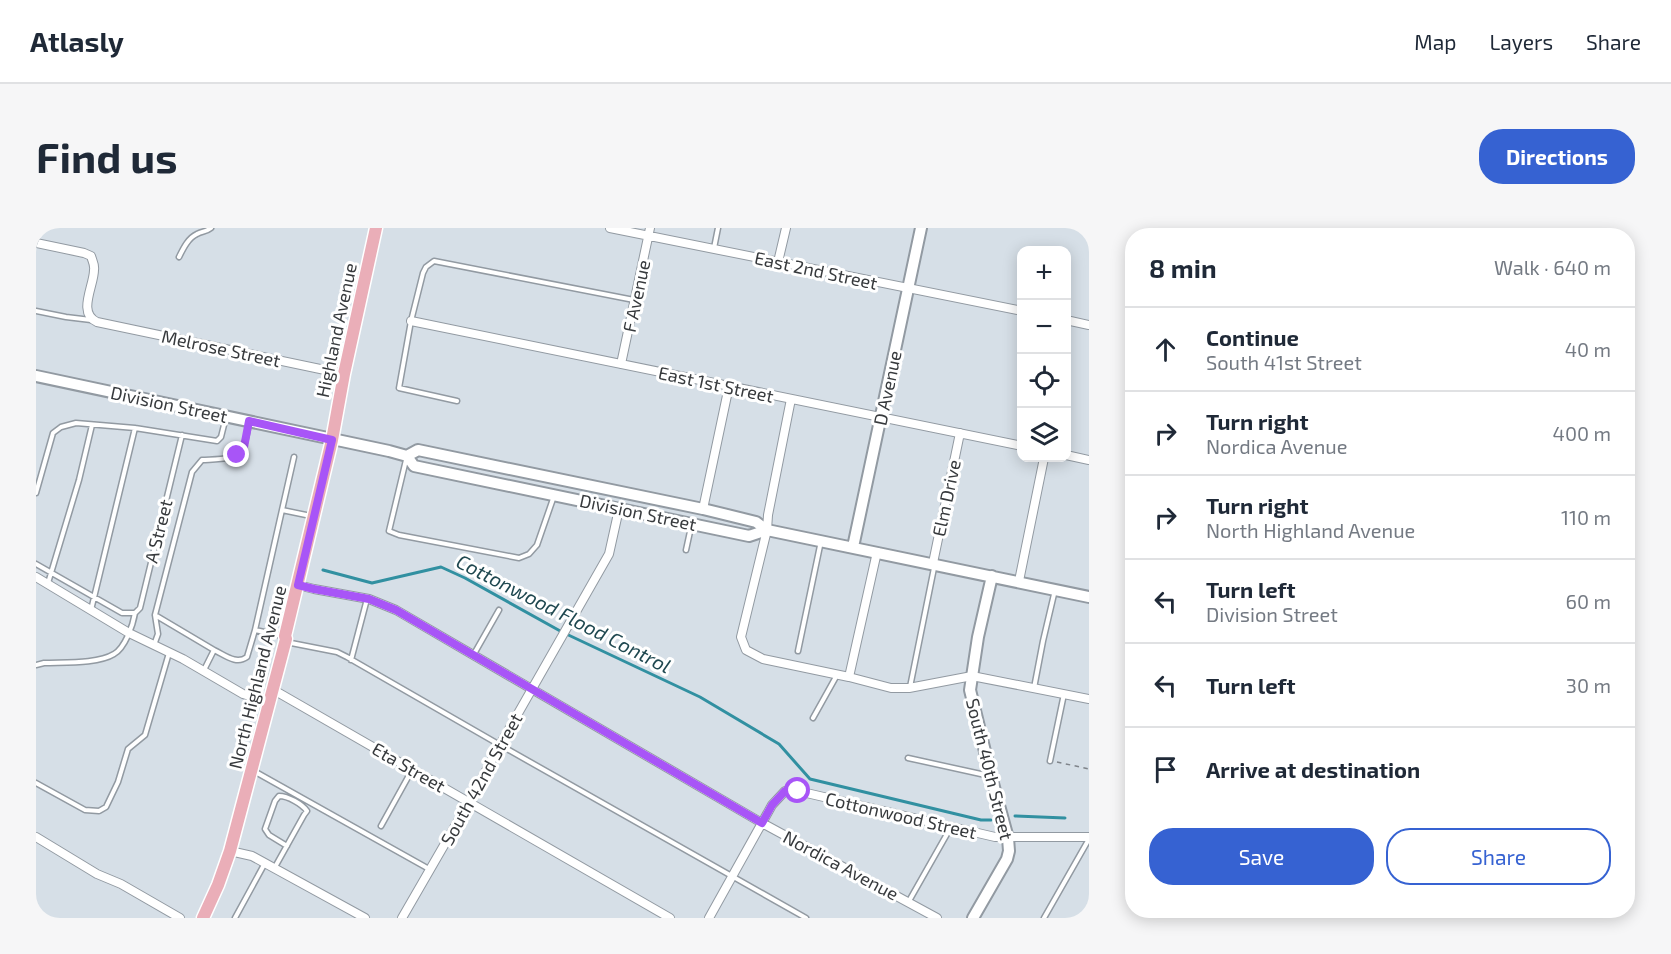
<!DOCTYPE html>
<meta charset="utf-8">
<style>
body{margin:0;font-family:"Exo 2",sans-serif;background:#f6f6f7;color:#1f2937}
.controls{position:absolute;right:18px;top:18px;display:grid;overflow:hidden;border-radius:12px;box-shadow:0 3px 15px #0003}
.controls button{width:54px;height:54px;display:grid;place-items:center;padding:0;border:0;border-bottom:2px solid #e0e1e3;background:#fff;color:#1f2937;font:30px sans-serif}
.stop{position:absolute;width:18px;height:18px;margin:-14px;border:4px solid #a855f7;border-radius:50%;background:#fff}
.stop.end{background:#a855f7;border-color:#fff;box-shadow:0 2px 6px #0008}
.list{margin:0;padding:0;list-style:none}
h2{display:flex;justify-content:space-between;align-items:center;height:78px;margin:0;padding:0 24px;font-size:26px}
h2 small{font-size:20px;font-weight:400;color:#747a83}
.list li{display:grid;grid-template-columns:39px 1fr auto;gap:18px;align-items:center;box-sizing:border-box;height:84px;padding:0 24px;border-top:2px solid #e0e1e3}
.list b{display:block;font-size:22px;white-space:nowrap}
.list p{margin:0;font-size:20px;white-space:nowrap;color:#747a83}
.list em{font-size:20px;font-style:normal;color:#747a83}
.actions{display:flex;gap:12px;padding:18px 24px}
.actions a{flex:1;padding:14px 0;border:2px solid #3662d2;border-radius:24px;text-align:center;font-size:21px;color:#3662d2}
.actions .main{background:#3662d2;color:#fff}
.icon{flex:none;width:33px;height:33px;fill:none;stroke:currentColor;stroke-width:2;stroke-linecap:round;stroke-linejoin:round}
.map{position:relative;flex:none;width:1053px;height:690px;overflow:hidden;border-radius:24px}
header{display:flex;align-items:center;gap:36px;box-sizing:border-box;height:84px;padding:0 30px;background:#fff;border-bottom:2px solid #e0e1e3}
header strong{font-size:28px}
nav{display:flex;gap:33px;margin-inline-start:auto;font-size:21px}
.intro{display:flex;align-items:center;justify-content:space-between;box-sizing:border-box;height:144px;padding:0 36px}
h1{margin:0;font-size:42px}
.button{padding:15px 27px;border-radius:24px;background:#3662d2;color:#fff;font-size:21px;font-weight:700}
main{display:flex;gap:36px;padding:0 36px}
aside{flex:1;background:#fff;border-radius:24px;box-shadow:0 3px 15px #0003}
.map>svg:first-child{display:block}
</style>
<header>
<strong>Atlasly</strong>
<nav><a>Map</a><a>Layers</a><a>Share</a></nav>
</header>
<div class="intro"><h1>Find us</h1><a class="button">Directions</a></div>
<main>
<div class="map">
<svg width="1053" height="690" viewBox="0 0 1053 690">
<rect width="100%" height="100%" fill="#d6dfe7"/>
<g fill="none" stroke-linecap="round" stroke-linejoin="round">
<path stroke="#3190a1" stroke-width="3" d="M287 342 336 355 405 339 429 350 526 404 664 469 743 516 774 551 945 592H955
M979 588 1029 590"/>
<defs>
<path id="lane" d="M678 20 682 0
M143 29C147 21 152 10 161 6 166 3 170 4 175 0
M0 83 30 89 55 92
M421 173 363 160 375 93 387 45 390 39 398 33 598 72
M258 229 246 282 275 288
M370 232 353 303 363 307 483 330 493 326 501 317 518 268
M0 265 17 205 25 199 40 195 99 200 181 213 185 209 190 189
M246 282 219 402 247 408
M650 322 655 299
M0 336 86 385H99L104 380 146 207
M12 355 43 252 56 197
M55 382 99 200
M119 387 156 244 166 232C178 231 201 233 207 220 210 213 211 204 213 196
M250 414 301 424 311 429 464 517 770 690
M118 417 122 406 119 387 178 422 168 442
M178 422C189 427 200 437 211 429L219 402
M762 423 785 313
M438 426 463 382
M315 432 331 371
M0 437 8 435C27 434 62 436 78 426 89 420 97 397 99 385
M874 459 898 340
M998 460 1007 413 1019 362
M777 490 801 447
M872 530 954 548
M1014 533 1028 466
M216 542 393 641
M0 555 49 582 63 583 70 579 82 554 92 521 109 507 133 425
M345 598 376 542
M239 639 268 587 271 583C266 576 252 568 243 568L239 573 229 601 233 607 251 618
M873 673 915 599
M199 690 229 635
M1008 690 1053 611"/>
<path id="street" d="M574 0C711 27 848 56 986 83
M0 15 48 25 55 28C56 32 59 37 58 42 58 58 41 85 61 94L308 146
M742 34 750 0
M1030 92 1053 97
M375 93 986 218
M585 136 614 0
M755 171 732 287 731 302 705 409 710 422 727 431 813 449 855 460H873L936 448 1053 471
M1030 227 1053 232
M667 281 693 158
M897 335 924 205
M0 349 93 405 147 431 207 466 232 474
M983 353 1008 230
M262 357 278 361 333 371 360 382 726 595 901 690
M813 449 841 324
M236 461 634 690
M0 609 61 646 85 656 144 690
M194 623 216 628 329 690
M366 690 433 574 464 517 573 326 583 281
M673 690 736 577 749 563H762L959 609H1053"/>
<path id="secondary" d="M0 148 353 223 371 228 378 238 713 308 731 302
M371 228 382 222 667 281 720 294 731 302 1053 369
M817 319 885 0
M937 690 971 631 973 623 972 610 955 548 934 462 942 409 956 348"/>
<path id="primary" d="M167 690 182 657 194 623 250 411 249 408 296 212 308 146 340 0"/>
</defs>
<use href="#lane" stroke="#929aa2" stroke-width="7"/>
<use href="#street" stroke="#929aa2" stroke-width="10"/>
<use href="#secondary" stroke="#929aa2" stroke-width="14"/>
<use href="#primary" stroke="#fff" stroke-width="15"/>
<path stroke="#7f848a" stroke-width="1.5" stroke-dasharray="4.5 4.5" stroke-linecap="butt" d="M1021 534 1053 541"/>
<use href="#lane" stroke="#fff" stroke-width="4"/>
<use href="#street" stroke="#fff" stroke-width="8"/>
<use href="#secondary" stroke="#fff" stroke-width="10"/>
<use href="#primary" stroke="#eaaeb8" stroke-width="12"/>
</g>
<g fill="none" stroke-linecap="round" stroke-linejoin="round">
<path stroke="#a855f7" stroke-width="8" d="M201 227 208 219 213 193 296 212 262 357 278 361 333 371 360 382 726 595 736 577 749 563H762"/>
</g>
<g text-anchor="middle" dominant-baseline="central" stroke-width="6" stroke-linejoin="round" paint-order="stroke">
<g font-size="18" fill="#373a3d" stroke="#fff">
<text transform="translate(780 42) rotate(12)">East 2nd Street</text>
<text transform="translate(600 68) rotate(-78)">F Avenue</text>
<text transform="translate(300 102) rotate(-78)">Highland Avenue</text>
<text transform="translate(185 120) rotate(12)">Melrose Street</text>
<text transform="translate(680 156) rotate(12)">East 1st Street</text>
<text transform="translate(851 160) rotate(-78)">D Avenue</text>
<text transform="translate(133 176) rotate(12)">Division Street</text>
<text transform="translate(910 270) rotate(-78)">Elm Drive</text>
<text transform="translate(602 284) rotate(12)">Division Street</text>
<text transform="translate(122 303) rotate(-76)">A Street</text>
<text transform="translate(221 449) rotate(-76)">North Highland Avenue</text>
<text transform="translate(373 539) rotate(30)">Eta Street</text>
<text transform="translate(954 541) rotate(76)">South 40th Street</text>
<text transform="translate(445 551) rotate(-61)">South 42nd Street</text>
<text transform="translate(865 587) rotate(13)">Cottonwood Street</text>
<text transform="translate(805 637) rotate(28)">Nordica Avenue</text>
</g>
<g font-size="20" font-style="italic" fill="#1f4850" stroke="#fff">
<text transform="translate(528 385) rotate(27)">Cottonwood Flood Control</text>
</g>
</g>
</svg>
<div class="controls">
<button>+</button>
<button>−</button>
<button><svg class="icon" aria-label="locate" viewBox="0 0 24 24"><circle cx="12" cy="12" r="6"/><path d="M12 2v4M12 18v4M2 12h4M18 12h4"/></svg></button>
<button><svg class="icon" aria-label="layers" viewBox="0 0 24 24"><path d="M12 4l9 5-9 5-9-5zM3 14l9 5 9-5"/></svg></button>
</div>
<div class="stop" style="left:762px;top:563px"></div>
<div class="stop end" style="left:201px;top:227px"></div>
</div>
<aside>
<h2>8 min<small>Walk · 640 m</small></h2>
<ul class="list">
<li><svg class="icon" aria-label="ahead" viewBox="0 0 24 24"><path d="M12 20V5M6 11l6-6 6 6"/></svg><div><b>Continue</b><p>South 41st Street</p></div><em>40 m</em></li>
<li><svg class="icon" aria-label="right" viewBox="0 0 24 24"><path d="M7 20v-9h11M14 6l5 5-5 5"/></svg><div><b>Turn right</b><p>Nordica Avenue</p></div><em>400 m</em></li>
<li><svg class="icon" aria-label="right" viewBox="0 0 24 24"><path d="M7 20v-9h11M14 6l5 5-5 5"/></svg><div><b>Turn right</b><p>North Highland Avenue</p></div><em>110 m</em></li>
<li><svg class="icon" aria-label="left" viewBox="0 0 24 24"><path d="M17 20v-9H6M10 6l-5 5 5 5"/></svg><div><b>Turn left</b><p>Division Street</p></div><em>60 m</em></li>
<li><svg class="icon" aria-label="left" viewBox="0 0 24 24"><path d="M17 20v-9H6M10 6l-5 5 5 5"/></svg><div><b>Turn left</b></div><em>30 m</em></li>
<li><svg class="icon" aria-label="arrive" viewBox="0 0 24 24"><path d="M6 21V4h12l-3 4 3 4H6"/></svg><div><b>Arrive at destination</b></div></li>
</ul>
<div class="actions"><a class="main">Save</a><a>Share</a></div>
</aside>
</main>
